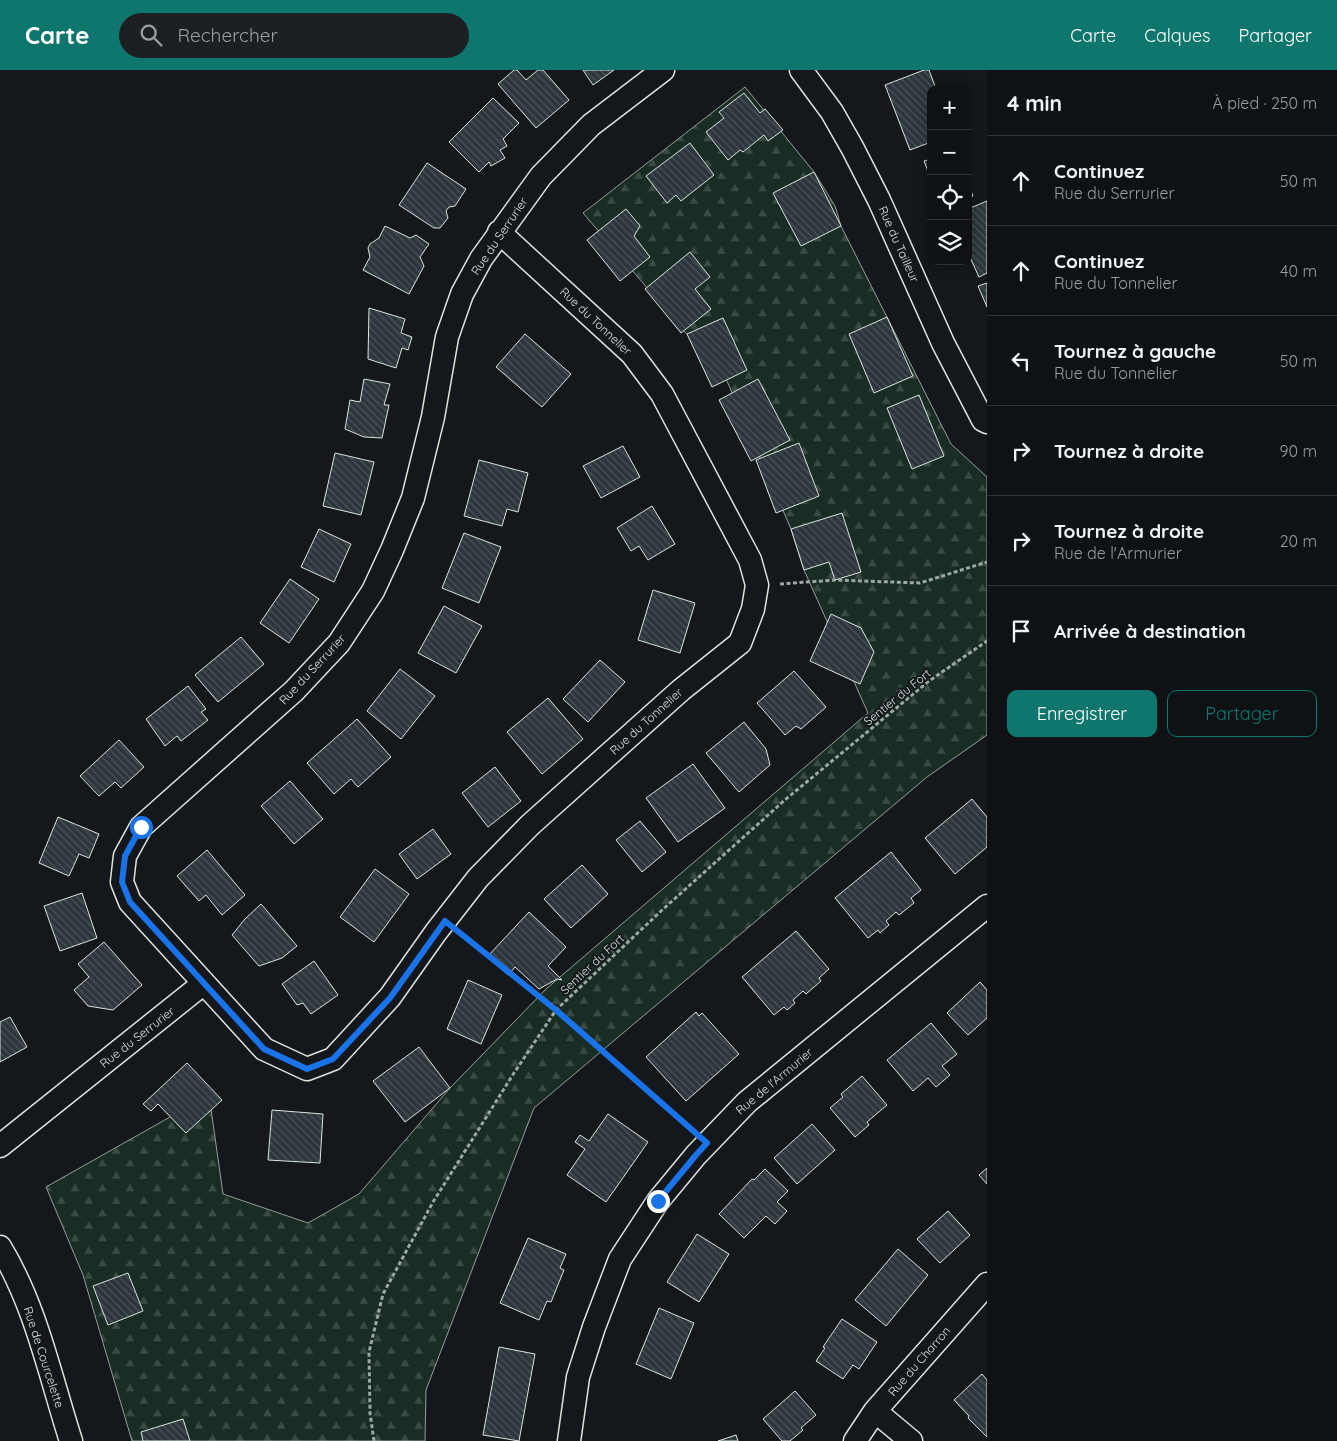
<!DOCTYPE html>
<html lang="fr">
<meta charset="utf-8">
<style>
body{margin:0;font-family:Quicksand,sans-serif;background:#1d2022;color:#f1f3f6}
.controls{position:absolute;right:15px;top:15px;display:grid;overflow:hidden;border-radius:10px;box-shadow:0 2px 12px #0003}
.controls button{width:45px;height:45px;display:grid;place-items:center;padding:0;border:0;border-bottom:1px solid #2f3234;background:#0f1215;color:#f1f3f6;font:25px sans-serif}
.stop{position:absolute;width:15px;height:15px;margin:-11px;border:4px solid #1a73e8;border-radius:50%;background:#fff}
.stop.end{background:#1a73e8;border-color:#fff;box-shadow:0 1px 5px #0008}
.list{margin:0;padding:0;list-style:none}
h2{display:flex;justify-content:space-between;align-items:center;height:65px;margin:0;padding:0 20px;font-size:21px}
h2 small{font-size:16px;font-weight:400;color:#9b9ea0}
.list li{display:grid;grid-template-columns:32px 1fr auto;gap:15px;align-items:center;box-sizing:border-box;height:90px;padding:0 20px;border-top:1px solid #2f3234}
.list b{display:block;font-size:19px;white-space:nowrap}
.list p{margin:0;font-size:16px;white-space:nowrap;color:#9b9ea0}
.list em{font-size:16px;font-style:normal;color:#9b9ea0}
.actions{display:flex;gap:10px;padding:15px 20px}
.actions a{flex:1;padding:11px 0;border:1px solid #0f766e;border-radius:10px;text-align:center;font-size:18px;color:#0f766e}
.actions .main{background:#0f766e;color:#fff}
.icon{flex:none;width:28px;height:28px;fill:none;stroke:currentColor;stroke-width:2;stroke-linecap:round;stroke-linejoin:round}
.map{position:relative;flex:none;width:987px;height:1371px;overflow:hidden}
header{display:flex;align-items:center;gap:30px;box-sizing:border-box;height:70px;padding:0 25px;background:#0f766e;color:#fff}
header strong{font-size:24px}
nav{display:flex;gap:28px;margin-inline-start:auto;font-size:18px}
.search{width:350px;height:45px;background:#1d2022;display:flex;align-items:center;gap:12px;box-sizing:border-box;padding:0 18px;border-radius:28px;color:#9b9ea0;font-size:19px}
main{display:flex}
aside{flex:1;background:#0f1215}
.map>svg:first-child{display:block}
</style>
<header>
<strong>Carte</strong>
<div class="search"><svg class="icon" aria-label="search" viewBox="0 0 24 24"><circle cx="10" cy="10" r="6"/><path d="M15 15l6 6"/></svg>Rechercher</div>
<nav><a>Carte</a><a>Calques</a><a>Partager</a></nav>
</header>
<main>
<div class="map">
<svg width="987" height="1371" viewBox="0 0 987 1371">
<defs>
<pattern id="forest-firs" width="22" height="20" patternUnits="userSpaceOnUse" patternTransform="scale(1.25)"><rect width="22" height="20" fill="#1a2d24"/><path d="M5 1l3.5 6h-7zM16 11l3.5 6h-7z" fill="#3b4b43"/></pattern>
<pattern id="building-back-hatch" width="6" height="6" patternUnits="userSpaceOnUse" patternTransform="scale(1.25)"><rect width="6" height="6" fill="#2c363c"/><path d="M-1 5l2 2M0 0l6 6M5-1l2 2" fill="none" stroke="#4a5358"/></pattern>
</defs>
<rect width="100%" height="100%" fill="#14181c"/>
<path fill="url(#forest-firs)" stroke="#939e99" d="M745 17 814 102 835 136 841 156 951 374 987 407V665L927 707 534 1038 426 1320 425 1371H132L83 1205 46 1117 209 1025 223 1124 308 1153 359 1124 450 1018 546 919 868 643 804 500 791 459 727 311 583 143Z"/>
<path fill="url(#building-back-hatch)" stroke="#d8e6dc" d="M514 0H517L526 10 538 0H543L569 30 536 58 498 14Z
M583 0H614L593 15Z
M924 0H929L936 19H931V72L910 80 885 15Z
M744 23 760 43 765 39 783 60 768 71 764 65 743 82 740 80 728 90 706 62 724 48 719 42Z
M493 28 519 53 503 69 507 76 500 80 505 88 491 96 489 92 479 102 449 72Z
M690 73 714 105 681 131 676 125 667 133 646 106Z
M931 89V109L924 91Z
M427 93 466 119 455 136 449 137 446 141 448 148 440 158H434L399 135Z
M814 102 841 156 801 176 773 123Z
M968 113 973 126 968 128Z
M987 131V203L979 207 968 183V139Z
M626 139 640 156 634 166 650 187 620 211 587 170Z
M385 156 410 168 416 165 429 174 420 187 424 196 409 224 363 200 370 187 368 178 370 174 379 168Z
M690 182 710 207 695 219 711 239 681 263 645 219Z
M987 213V237L978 216Z
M369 238 405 249 401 263 412 267 408 280 402 278 396 298 368 289Z
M887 247 913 306 874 323 849 264Z
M723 248 747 300 712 317 687 264Z
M525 264 571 304 542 337 496 297Z
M364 309 390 314 384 335H389L382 368 364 367 345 359 350 330 360 332Z
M758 309 790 370 751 391 719 330Z
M919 325 944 386 912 399 887 338Z
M799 373 819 426 776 443 756 390Z
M623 376 640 407 601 428 583 396Z
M335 383 374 392 361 445 323 436Z
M479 390 528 403 518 442 507 439 502 456 464 446Z
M652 436 675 474 648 490 639 476 631 481 617 458Z
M842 443 861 502 835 510 829 492 804 500 791 459Z
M319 459 351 474 334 512 301 497Z
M464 463 501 477 479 533 442 518Z
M290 509 319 529 289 573 260 553Z
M653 520 695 533 680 583 638 570Z
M444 536 482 556 456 603 418 583Z
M831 544 861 558 874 582 860 614 810 591Z
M241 567 264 594 218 632 195 605Z
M600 590 625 612 588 652 563 629Z
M400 599 435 626 401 669 367 641Z
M794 601 826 637 801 659 796 656 785 665 757 633Z
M188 616 206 639 201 642 208 650 181 671 177 666 165 676 146 649Z
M548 628 583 669 542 704 507 662Z
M357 649 391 687 358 717 351 709 334 724 307 693Z
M744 652 766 679 770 695 739 722 706 683Z
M119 670 144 697 121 718 115 712 99 726 80 706Z
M693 694 725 738 678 772 646 728Z
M495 697 521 731 488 757 462 723Z
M290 711 323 749 294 774 261 736Z
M972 729 987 747V777L955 804 925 768Z
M58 747 99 764 89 788 79 784 69 806 39 793Z
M640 751 666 782 642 802 616 770Z
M433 759 451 784 417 809 399 784Z
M207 780 245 825 222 845 206 825 199 831 177 806Z
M891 782 921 820 911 828 914 833 899 845 896 842 886 851 889 855 880 863 878 860 868 868 835 828Z
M582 795 608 824 571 858 544 829Z
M375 799 409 824 374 872 340 847Z
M82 823 97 868 60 881 44 836Z
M261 834 297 876 282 888 259 896 232 865 245 849Z
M529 842 566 877 548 896 562 910 557 909 539 919 515 897 508 905 488 886Z
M796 861 829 899 819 908 821 911 806 924 803 921 793 930 795 933 787 940 784 937 774 945 742 907Z
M104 872 142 915 113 940 88 936 74 920 89 907 78 894Z
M314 891 338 925 311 944 303 933 297 935 282 914Z
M468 910 502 925 481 974 447 959Z
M980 912 987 920V948L968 965 947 943Z
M696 942 699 946 702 943 739 984 686 1031 646 987Z
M10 947 27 977 0 992V952Z
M931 953 957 984 942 996 950 1005 936 1017 928 1008 913 1021 887 990Z
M419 977 450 1018 405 1052 373 1011Z
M187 993 222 1030 186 1063 158 1034 151 1041 143 1034Z
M862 1006 887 1035 867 1052 869 1055 855 1067 830 1038 843 1027 841 1024Z
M272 1040 323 1044 320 1093 268 1090Z
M608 1044 648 1072 606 1132 567 1105 585 1079 575 1072 580 1065 589 1071Z
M812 1054 835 1080 797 1114 774 1088Z
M987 1098V1114L979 1105Z
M765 1099 788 1121 777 1132 787 1141 775 1154 766 1146 744 1168 719 1144 752 1109 754 1110Z
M948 1141 970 1165 940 1193 917 1169Z
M697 1164 729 1184 699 1232 667 1212Z
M528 1168 566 1184 560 1198 564 1200 551 1232 547 1231 539 1250 500 1233Z
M898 1179 928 1205 886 1256 855 1230Z
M128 1203 143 1241 108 1255 93 1216Z
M659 1238 694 1253 671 1309 636 1294Z
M842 1249 877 1272 859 1299 853 1295 843 1309 816 1291 825 1278 823 1277Z
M499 1277 535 1284 519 1371 483 1365Z
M982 1304 987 1310V1367L968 1348 969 1346 954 1330Z
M795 1321 816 1345 801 1358 803 1360 790 1371H782L763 1349Z
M183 1349 190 1371H143L141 1362Z
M736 1365 738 1371H718Z"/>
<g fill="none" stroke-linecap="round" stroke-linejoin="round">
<defs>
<path id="minor" d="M801 0 832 42 853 79 879 130 943 273 983 350 987 352
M499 162 632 284 662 324 750 490 757 515 753 539 740 573 681 620 530 755 478 808 436 862 390 927 333 989 307 999 264 979 130 832 122 812 125 786 141 757 294 621 339 573 373 521 392 480 413 428 433 347 447 267 462 224 481 189 541 106 591 55 663 0
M0 1076 204 913
M0 1177C36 1236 50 1306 71 1371
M875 1341 911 1371
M569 1371 578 1307 594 1257 620 1189 658 1131 696 1085 747 1032 987 836
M855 1371 875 1341 987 1214"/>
</defs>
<use href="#minor" stroke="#d8e6dc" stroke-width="25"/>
<path stroke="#9da8a2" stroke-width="3" stroke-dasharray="4 2.5" stroke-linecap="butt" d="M780 514 835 510 920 513 987 492
M464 866 556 940 689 1058
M374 1371 370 1343 369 1282 383 1224 433 1132 514 1003 556 940 661 841 786 729 929 611 987 571"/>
<use href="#minor" stroke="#14181c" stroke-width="22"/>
</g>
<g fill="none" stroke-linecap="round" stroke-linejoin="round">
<path stroke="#1a73e8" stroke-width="6" d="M141 757 125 786 122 812 130 832 264 979 307 999 333 989 390 928 445 851 556 940 707 1073 696 1085 658 1131"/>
</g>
<g text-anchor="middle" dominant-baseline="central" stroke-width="4" stroke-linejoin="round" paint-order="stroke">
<g font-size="12" fill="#d8e6dc" stroke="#14181c">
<text transform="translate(499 166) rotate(-56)">Rue du Serrurier</text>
<text transform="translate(899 174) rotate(66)">Rue du Tailleur</text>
<text transform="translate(596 251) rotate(43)">Rue du Tonnelier</text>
<text transform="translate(312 599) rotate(-47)">Rue du Serrurier</text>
<text transform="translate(897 627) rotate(-39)">Sentier du Fort</text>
<text transform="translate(646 651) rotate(-42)">Rue du Tonnelier</text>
<text transform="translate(592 894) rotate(-43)">Sentier du Fort</text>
<text transform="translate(137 967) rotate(-38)">Rue du Serrurier</text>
<text transform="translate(774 1011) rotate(-40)">Rue de l'Armurier</text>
<text transform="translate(44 1287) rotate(72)">Rue de Courcelette</text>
<text transform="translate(919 1291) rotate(-49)">Rue du Charron</text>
</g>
</g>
</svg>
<div class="controls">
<button>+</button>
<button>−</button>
<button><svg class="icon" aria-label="locate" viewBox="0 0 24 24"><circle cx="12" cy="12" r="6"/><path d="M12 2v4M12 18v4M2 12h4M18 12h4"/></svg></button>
<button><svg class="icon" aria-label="layers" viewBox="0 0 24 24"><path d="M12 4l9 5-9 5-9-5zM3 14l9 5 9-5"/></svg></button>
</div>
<div class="stop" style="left:141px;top:757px"></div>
<div class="stop end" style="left:658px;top:1131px"></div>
</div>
<aside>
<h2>4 min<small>À pied · 250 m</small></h2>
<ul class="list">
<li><svg class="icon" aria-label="ahead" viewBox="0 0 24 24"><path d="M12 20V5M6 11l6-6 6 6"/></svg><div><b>Continuez</b><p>Rue du Serrurier</p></div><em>50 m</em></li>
<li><svg class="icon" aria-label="ahead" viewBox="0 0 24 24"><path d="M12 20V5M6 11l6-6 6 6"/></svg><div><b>Continuez</b><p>Rue du Tonnelier</p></div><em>40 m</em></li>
<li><svg class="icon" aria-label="left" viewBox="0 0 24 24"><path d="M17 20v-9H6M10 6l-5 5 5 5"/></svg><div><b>Tournez à gauche</b><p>Rue du Tonnelier</p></div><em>50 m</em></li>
<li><svg class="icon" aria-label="right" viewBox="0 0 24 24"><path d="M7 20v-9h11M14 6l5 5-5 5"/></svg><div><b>Tournez à droite</b></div><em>90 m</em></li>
<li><svg class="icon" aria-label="right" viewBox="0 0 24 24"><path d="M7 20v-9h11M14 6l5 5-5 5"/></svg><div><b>Tournez à droite</b><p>Rue de l'Armurier</p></div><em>20 m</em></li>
<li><svg class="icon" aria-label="arrive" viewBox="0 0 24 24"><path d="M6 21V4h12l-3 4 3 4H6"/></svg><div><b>Arrivée à destination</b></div></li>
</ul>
<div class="actions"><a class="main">Enregistrer</a><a>Partager</a></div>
</aside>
</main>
